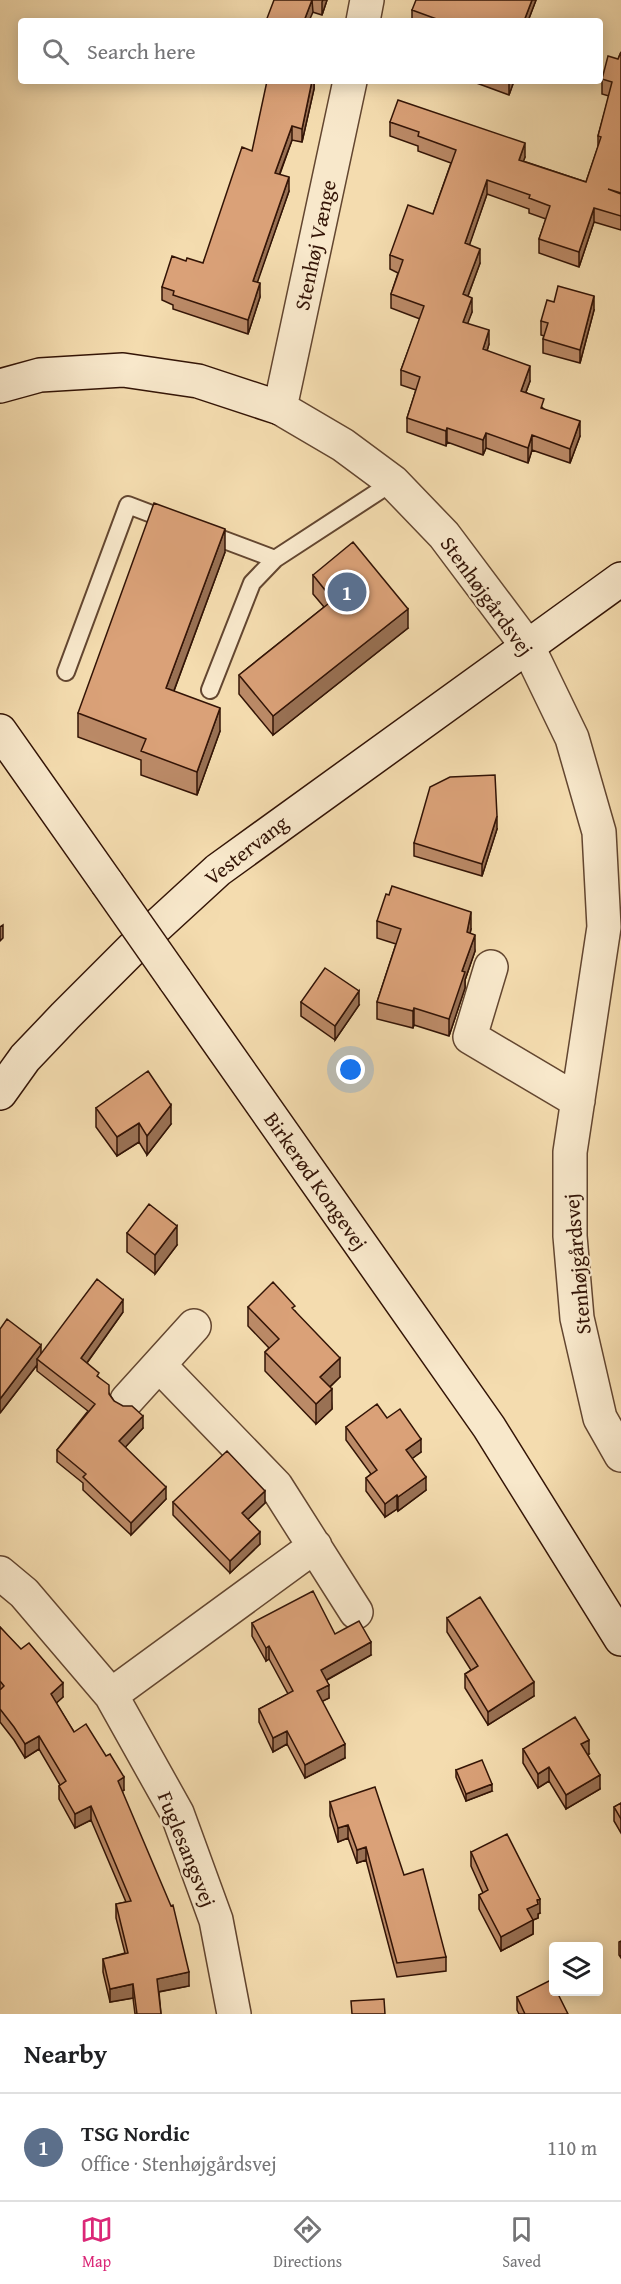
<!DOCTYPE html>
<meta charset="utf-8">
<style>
body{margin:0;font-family:"Gentium Book Plus",serif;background:#f2f2f2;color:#202124}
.controls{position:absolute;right:18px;bottom:18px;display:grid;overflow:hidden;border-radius:6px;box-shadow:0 3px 15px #0003}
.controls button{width:54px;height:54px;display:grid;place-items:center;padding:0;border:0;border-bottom:2px solid #e0e0e0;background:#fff;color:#202124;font:30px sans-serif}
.you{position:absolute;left:351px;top:1070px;width:21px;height:21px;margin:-15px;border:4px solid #fff;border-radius:50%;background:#1a73e8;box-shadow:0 0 0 9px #1a73e833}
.badge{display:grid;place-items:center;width:39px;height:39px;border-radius:50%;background:#db2777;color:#fff;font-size:20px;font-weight:700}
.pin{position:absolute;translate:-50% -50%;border:3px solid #fff;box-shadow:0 2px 6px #0006}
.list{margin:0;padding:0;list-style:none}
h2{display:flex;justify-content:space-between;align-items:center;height:78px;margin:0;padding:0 24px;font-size:26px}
h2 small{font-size:20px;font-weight:400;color:#757577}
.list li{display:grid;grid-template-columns:39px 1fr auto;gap:18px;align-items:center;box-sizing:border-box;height:108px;padding:0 24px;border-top:2px solid #e0e0e0}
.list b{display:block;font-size:22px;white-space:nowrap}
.list p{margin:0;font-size:20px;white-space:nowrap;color:#757577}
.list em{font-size:20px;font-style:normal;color:#757577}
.icon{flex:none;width:33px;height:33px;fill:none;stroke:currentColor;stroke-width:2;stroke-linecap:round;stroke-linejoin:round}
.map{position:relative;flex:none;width:621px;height:2014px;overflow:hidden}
.search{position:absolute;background:#fff;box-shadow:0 3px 15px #0003;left:18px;right:18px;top:18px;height:66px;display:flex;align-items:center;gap:15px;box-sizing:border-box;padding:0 21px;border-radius:6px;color:#757577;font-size:22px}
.sheet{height:186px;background:#fff}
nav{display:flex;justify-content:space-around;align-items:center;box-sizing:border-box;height:84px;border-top:2px solid #e0e0e0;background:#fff;font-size:16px;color:#757577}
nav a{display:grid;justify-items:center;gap:3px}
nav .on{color:#db2777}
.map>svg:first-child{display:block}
</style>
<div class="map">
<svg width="621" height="2014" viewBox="0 0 621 2014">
<rect width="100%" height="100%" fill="#f4dcaf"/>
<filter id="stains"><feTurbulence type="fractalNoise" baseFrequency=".00333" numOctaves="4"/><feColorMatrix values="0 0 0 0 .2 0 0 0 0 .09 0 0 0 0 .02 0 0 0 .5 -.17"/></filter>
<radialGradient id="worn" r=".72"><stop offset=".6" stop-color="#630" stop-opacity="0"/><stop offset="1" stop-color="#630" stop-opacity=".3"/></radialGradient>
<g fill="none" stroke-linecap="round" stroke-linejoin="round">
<defs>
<path id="lane" d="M203 532 275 559
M66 672 128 505 170 521
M210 690 252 583 275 559 393 482"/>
<path id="street" d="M363 21 367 0
M350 81 280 408 343 445 393 482 444 535 528 647 572 738 599 832 604 927 570 1152V1236L577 1318 600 1418 621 1455
M491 967 470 1037 578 1101
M159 1365 276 1486 356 1612
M127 1400 194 1326
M0 1573 24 1593 111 1695 177 1813 216 1920 234 2014
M111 1695 315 1546"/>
<path id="secondary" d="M0 386 40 375 123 370 198 381 280 408
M0 731 107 883
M175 980 489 1427 621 1639
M0 1093 25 1058 65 1016 133 948 218 870 621 579"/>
</defs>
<use href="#lane" stroke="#634630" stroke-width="20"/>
<use href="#street" stroke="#634630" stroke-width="36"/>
<use href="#secondary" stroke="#331406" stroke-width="36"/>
<use href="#lane" stroke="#f8e8cb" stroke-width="16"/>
<use href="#street" stroke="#f8e8cb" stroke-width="33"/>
<use href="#secondary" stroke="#f8e8cb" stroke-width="33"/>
<defs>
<path id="secondary-bridge" d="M107 883 175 980"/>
</defs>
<use href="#secondary-bridge" stroke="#331406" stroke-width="36" stroke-linecap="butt"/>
<use href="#secondary-bridge" stroke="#f8e8cb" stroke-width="33"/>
</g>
<path fill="#bb8a67" stroke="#331406" stroke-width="1.5" d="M274 0H327L322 15Z
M536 0 528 21H412V10Z
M621 52V230L594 222 579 267 539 253V239L546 219 529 213V209L487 194 469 245 480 263 468 296 472 312 467 323 489 344 487 351 530 381 526 392 544 409 580 436 570 463 532 450 528 463 486 448 483 455 447 442 446 446 407 432V418L416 390 401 385V370L420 319 391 308V294L398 273 390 269V255L433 214 451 163 418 151V146L390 136V122L525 157 523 161 586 182 598 147V136L609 96 602 94V79L618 59Z
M314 81V89L302 142 292 140 280 174 289 191 257 282 260 297 248 334 173 309V305L162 300V287L186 261 203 263 252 151Z
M471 81H514L509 95Z
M594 310 580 363 543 353V339L544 336 541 335V321Z
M225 552 174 691 220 731 197 795 141 775V760L78 737V713Z
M313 575 408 628 273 735 239 694V675L324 607 313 594Z
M497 829 482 876 414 856V843Z
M377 921 471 929 470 933 475 951 465 980V988L449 1036 414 1025 413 1028 377 1019V1002L396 944 377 938Z
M301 1002 359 1005 335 1040 301 1016Z
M96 1108 171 1124 147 1155 139 1142 117 1156 96 1127Z
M127 1233 177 1245 155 1274 127 1252Z
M248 1307 295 1311 340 1377 330 1387 332 1409 316 1424 265 1371V1352L269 1348 248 1326Z
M123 1312 87 1363 99 1378 114 1401 143 1428 125 1447 166 1499 131 1535 83 1490V1483L57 1462V1450L88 1411 37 1371V1365L0 1413 41 1353Z
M387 1418 421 1452 412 1458 426 1490 398 1511 397 1509 385 1517 366 1491V1478L371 1474 346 1440V1427Z
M173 1502 265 1503 248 1519 260 1544 230 1573 173 1515Z
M447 1618 534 1696 488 1725 465 1688V1674L471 1670 447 1632Z
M252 1623 335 1634 371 1655 327 1680 329 1698 322 1701 345 1758 305 1778 287 1744 273 1752 259 1722V1709L288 1694 269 1659 266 1661 252 1636Z
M0 1627 63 1697 56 1703 74 1732 124 1790 122 1791 189 1986 159 1992 161 2014H135L133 1998 110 2002 103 1972V1959L125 1953 116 1918V1904L126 1902 91 1820 75 1828 59 1799V1786L60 1785 39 1749 25 1758 14 1740 0 1722Z
M523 1749 589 1754 588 1755 600 1789 566 1809 549 1781 538 1788 523 1763Z
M456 1770 492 1791 466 1801 456 1777Z
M330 1802 404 1875 446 1957V1971L397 1977 366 1860 357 1863 348 1838 338 1842 330 1816Z
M621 1803V1833L614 1821V1807Z
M471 1852 540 1913 538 1914V1918L533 1920V1934L501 1951 479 1909V1895L483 1893 471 1866Z
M621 1941V1958L619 1955V1942Z
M517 1997 568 2014H519L517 2010Z"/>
<path fill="#997154" stroke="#331406" stroke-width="1.5" d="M312 0 313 12 309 21H304Z
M323 0H327L322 15V2Z
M532 0H536L528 21H524Z
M312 81H314V89L302 142V129Z
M509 81H514L509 95Z
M292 126V140L275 186V173Z
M525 143V157L519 174V160Z
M289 177V191L253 295V281Z
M487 180V194L465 258V243Z
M594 208V222L579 267V252Z
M480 249V263L463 309V294Z
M260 283V297L248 334V320Z
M594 296V310L580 363V350Z
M472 298V312L463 336V322Z
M489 330V344L483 364V349Z
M530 366V381L521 405V391Z
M580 421V436L570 463V449Z
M447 428V442L446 446V431Z
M486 433V448L483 455V440Z
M532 435V450L528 463V448Z
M225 529V552L166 712V688Z
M408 609V628L273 735V716Z
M220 708V731L197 795V772Z
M497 816V829L482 876V864Z
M471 912V929L467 948V932Z
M3 925V938L0 941V927Z
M475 935V951L465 980V988L449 1036V1019L462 971Z
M359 991V1005L335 1040V1026Z
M414 1008V1025L413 1028V1011Z
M171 1105V1124L147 1155V1136Z
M139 1123V1142L117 1156V1137Z
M177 1226V1245L155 1274V1255Z
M123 1300V1312L81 1371V1358Z
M41 1345V1359H37V1365L0 1413V1399Z
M340 1358V1377L320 1396V1377Z
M332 1389V1409L316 1424V1404Z
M143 1416V1428L119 1454V1441Z
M421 1439V1452L406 1463V1450Z
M426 1477V1490L398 1511V1497Z
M166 1487V1499L131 1535V1523Z
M265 1491V1503L242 1525V1513Z
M397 1495V1509L385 1517V1504Z
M260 1532V1544L230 1573V1561Z
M371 1642V1655L321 1683V1670Z
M269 1646V1659L266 1661V1648Z
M534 1682V1696L488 1725V1712Z
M63 1683V1697L51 1708V1694Z
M329 1685V1698L317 1704V1691Z
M287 1731V1744L273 1752V1738Z
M39 1736V1749L25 1758V1744Z
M589 1740V1754L581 1758V1744Z
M345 1744V1758L305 1778V1765Z
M549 1767V1781L538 1788V1774Z
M600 1775V1789L566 1809V1795Z
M124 1777V1790L118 1794V1781Z
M492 1784V1791L466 1801V1794Z
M91 1806V1820L75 1828V1814Z
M348 1825V1838L338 1842V1828Z
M366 1847V1860L357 1863V1850Z
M540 1899V1913L538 1914V1918L533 1920V1934L501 1951V1937L527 1909 537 1900Z
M189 1972V1986L157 1992V1979Z
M133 1984V1998L110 2002V1989Z"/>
<path fill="#daa178" stroke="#331406" stroke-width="1.5" d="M274 0H312L304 21H266Z
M416 0H532L524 21H442L412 10Z
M621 52V193L608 189 621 194V216L594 208 579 252 539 239 550 206 529 198 530 195 487 180 465 243 480 249 463 294 472 298 463 322 489 330 483 349 530 366 521 391 544 399 541 408 580 421 570 449 532 435 528 448 486 433 483 440 447 428 446 431 407 418 420 377 401 370 424 306 391 294 403 260 390 255 408 205 433 214 456 150 418 136 419 132 390 122 398 100 525 143 519 160 586 182 601 137 598 136 612 82 602 79 608 56 618 59Z
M267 81H312L302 129 292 126 275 173 289 177 253 281 260 283 248 320 173 295 174 291 162 287 172 256 186 261 187 258 203 263 242 147 252 151Z
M558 286 594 296 580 350 543 339 548 323 541 321 547 300 554 302Z
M154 503 225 529 166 688 220 708 197 772 141 751 146 739 78 713Z
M353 542 408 609 273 716 239 675 333 600 313 575Z
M495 775 497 816 482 864 414 843 430 787 450 777Z
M392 886 471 912 467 932 475 935 462 971 465 972 449 1019 414 1008 413 1011 377 1002 401 929 377 921 386 894 389 895Z
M325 968 359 991 335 1026 301 1002Z
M148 1071 171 1105 147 1136 139 1123 117 1137 96 1108Z
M149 1204 177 1226 155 1255 127 1233Z
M97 1279 123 1300 81 1358 99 1373 97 1376 109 1385V1394L114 1401 123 1406H132L143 1416 119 1441 166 1487 131 1523 83 1477 86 1474 57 1450 95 1404 37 1359Z
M273 1282 295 1306 292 1308 340 1358 320 1377 332 1389 316 1404 265 1352 279 1339 248 1307Z
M7 1319 41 1345 0 1399V1329Z
M377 1404 387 1418 400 1409 421 1439 406 1450 426 1477 398 1497 397 1495 385 1504 366 1478 377 1470 346 1427Z
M227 1451 265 1491 242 1513 260 1532 230 1561 173 1502Z
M313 1591 335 1634 359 1621 371 1642 321 1670 329 1685 317 1691 345 1744 305 1765 287 1731 273 1738 259 1709 293 1691 269 1646 266 1648 252 1623Z
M480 1597 534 1682 488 1712 465 1674 478 1666 447 1618Z
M0 1627 21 1649 29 1643 63 1683 51 1694 74 1732 86 1724 106 1756 110 1754 124 1777 118 1781 171 1906 173 1905 189 1972 157 1979 161 2014H137L133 1984 110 1989 103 1959 128 1953 116 1904 131 1901 91 1806 75 1814 59 1786 66 1781 39 1736 25 1744 14 1727 0 1709V1690L4 1686 0 1681Z
M575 1717 589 1740 581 1744 600 1775 566 1795 549 1767 538 1774 523 1749Z
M482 1760 492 1784 466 1794 456 1770Z
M375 1787 404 1875 423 1869 446 1957 397 1963 366 1847 357 1850 348 1825 338 1828 330 1802Z
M621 1803V1819L614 1807Z
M507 1834 540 1899 537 1900 538 1904 527 1909 533 1920 501 1937 479 1895 488 1890 471 1852Z
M551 1980 554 1985V1992H557L568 2014H525L517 1997Z
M384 1999 385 2014H352L351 2001Z"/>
<g text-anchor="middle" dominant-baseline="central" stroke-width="4.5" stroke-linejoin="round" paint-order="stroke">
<g font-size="21" fill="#331406" stroke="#f8e8cb">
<text transform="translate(315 245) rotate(-78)">Stenhøj Vænge</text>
<text transform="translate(487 596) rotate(54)">Stenhøjgårdsvej</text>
<text transform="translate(246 850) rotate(-38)">Vestervang</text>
<text transform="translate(316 1181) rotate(55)">Birkerød Kongevej</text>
<text transform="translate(577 1264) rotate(-95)">Stenhøjgårdsvej</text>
<text transform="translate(187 1849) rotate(68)">Fuglesangsvej</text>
</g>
</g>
<rect width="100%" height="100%" filter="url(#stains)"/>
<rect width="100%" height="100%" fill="url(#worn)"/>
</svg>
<div class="controls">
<button><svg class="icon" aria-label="layers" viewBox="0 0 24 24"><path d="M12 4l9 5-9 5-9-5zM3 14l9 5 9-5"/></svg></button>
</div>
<div class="you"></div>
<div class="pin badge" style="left:347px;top:592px;background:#5c6f8a">1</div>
<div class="search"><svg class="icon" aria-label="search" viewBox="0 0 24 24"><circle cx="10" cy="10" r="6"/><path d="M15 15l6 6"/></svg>Search here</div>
</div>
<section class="sheet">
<h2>Nearby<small></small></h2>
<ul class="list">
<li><span class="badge" style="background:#5c6f8a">1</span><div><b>TSG Nordic</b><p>Office · Stenhøjgårdsvej</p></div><em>110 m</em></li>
</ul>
</section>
<nav>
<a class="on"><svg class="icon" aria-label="map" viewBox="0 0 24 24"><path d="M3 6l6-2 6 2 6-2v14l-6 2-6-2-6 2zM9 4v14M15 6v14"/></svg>Map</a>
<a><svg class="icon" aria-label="directions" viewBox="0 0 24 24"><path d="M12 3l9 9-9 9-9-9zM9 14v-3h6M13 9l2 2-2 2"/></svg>Directions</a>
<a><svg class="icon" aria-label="saved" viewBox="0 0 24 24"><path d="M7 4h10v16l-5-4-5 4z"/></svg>Saved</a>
</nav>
